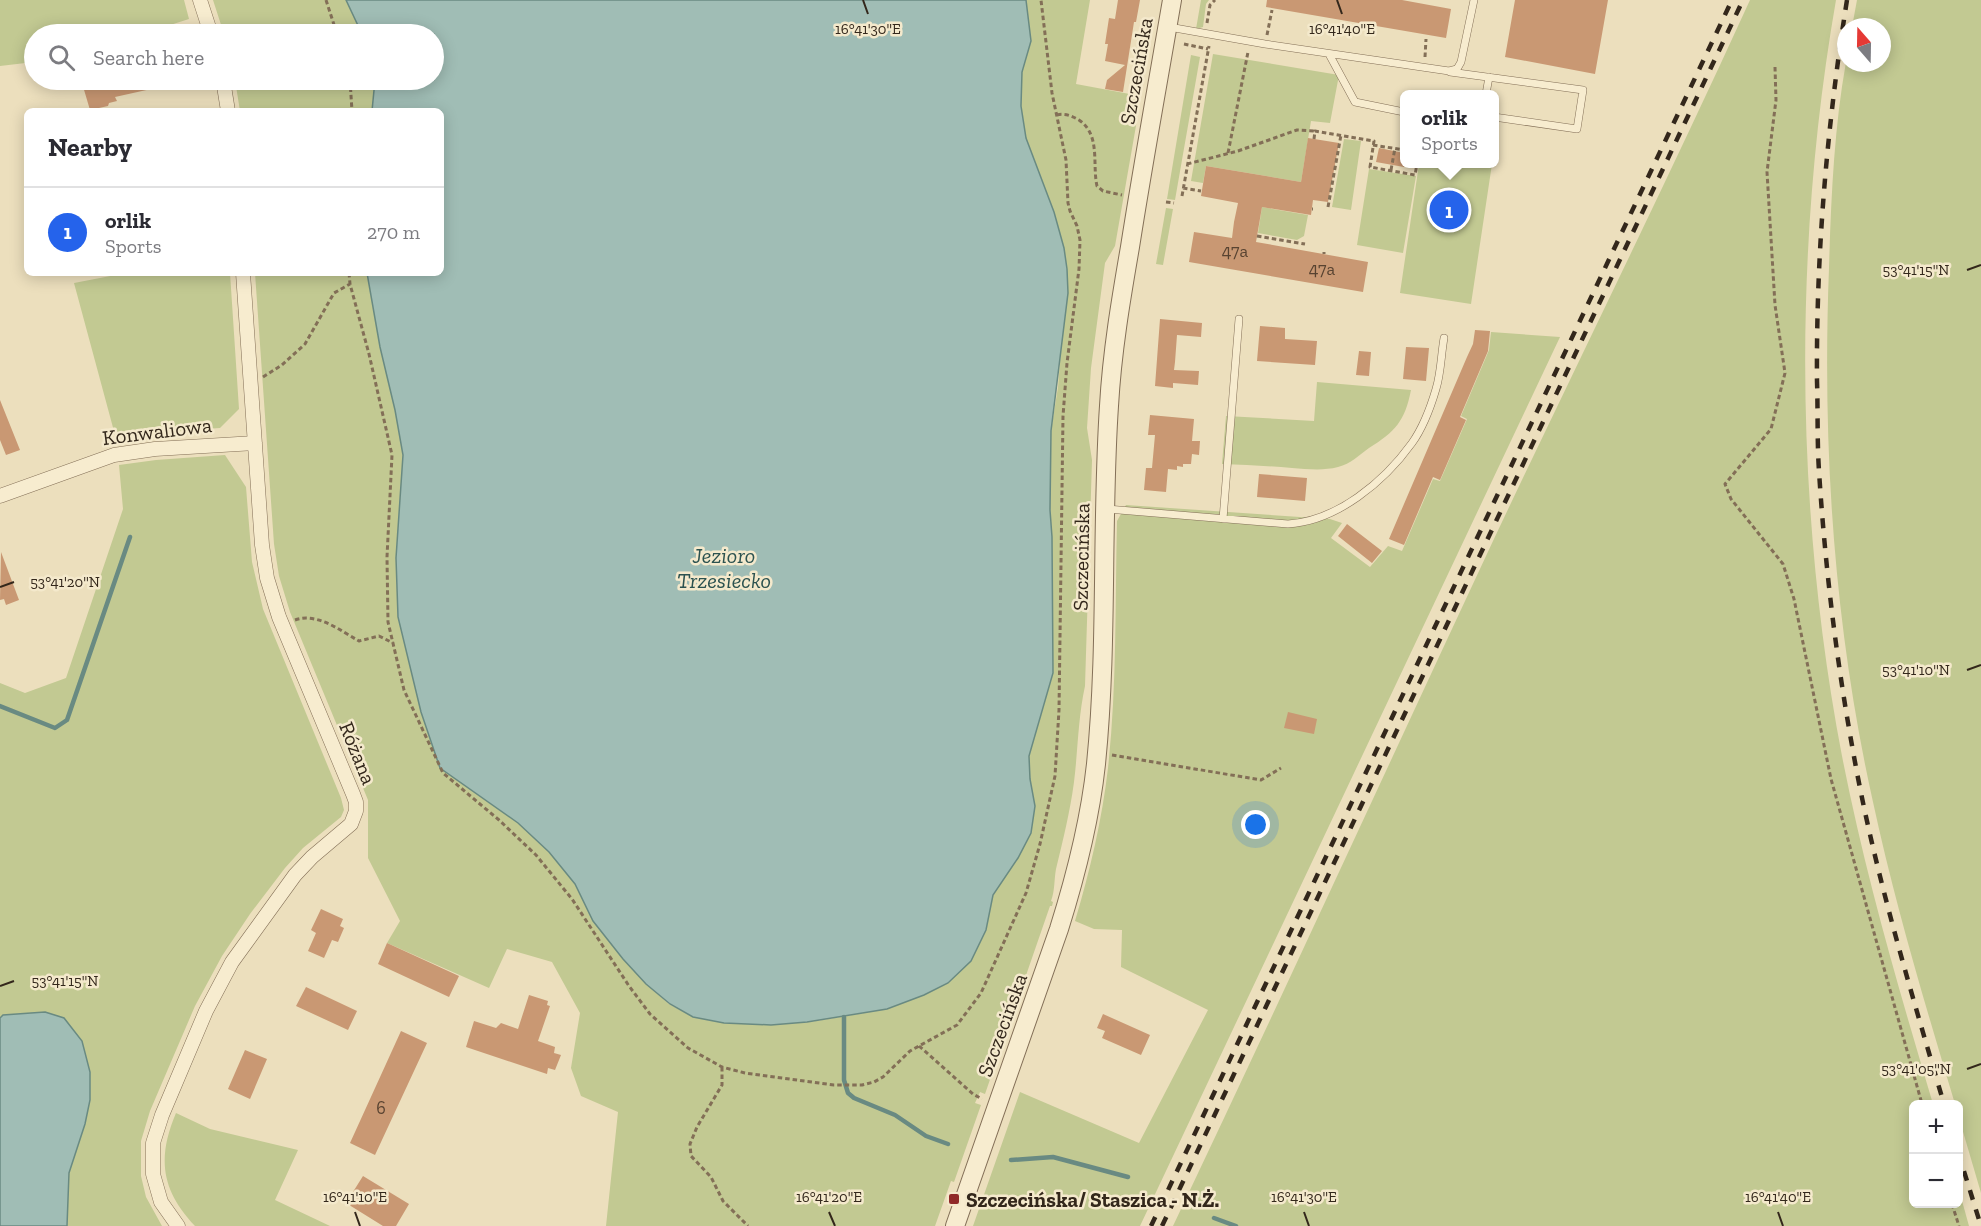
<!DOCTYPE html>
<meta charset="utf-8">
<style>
body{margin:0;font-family:"Zilla Slab",serif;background:#f2f2f3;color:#2b2b33}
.controls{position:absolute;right:18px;bottom:18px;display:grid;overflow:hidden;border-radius:9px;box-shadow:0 3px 15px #0003}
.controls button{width:54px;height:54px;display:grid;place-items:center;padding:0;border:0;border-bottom:2px solid #e1e1e2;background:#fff;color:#2b2b33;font:30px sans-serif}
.compass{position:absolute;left:1837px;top:18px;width:54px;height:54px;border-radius:50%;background:#fff;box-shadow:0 3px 15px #0003;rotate:340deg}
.you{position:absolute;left:1256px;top:825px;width:21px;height:21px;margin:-15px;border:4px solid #fff;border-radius:50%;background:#1a73e8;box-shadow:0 0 0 9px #1a73e833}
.badge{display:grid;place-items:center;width:39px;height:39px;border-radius:50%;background:#2563eb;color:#fff;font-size:20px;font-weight:700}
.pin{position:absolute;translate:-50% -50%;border:3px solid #fff;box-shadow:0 2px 6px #0006}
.popup{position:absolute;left:1400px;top:90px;width:99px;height:78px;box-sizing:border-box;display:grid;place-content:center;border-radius:9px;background:#fff;filter:drop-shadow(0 2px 4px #0005);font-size:20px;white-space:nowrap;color:#7c7c81}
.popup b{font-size:22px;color:#2b2b33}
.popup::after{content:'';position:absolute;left:50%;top:100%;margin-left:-12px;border:12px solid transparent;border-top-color:#fff}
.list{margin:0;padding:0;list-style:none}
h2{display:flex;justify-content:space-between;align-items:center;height:78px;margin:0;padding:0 24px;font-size:26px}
h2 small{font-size:20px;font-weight:400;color:#7c7c81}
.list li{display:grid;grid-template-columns:39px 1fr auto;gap:18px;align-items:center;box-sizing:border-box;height:90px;padding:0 24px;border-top:2px solid #e1e1e2}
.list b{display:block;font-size:22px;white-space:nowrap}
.list p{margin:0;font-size:20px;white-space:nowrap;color:#7c7c81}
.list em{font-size:20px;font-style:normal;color:#7c7c81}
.icon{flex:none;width:33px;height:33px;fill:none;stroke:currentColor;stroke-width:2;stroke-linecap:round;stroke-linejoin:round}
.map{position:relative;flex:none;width:1981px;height:1226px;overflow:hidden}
.search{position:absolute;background:#fff;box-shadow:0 3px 15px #0003;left:24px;top:24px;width:420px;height:66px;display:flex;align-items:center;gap:15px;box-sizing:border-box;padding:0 21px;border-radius:33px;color:#7c7c81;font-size:22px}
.panel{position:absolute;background:#fff;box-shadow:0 3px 15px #0003;left:24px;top:108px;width:420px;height:168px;border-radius:9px}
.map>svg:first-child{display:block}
</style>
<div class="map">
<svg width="1981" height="1226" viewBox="0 0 1981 1226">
<rect width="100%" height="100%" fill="#ecdfbd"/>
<path fill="#c2c992" d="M0 0H184L189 19 142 34H34V62L0 66Z
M213 0H346L362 34H224Z
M1026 0H1090L1076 84 1135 95 1137 120 1115 246 1105 263 1091 368 1087 428 1092 460 1085 686C1078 718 1078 750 1074 782 1070 812 1063 840 1056 869 1054 880 1055 890 1051 901L1053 902 1052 906H1050L985 1094 980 1092 975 1103 981 1105 954 1182 951 1181 935 1226H606L618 1112 581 1096 571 1068 580 1013 552 962 507 949 489 988 387 943 400 921 368 858V800L290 612 279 576 274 544 255 273H367L380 347 395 410 403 455 396 558 398 617 440 768 518 823 549 852 575 884 593 921 623 959 646 984 669 1004 693 1017 724 1023 771 1025 816 1021 887 1009 924 995 986 930 993 895 1018 858 1031 833 1029 756 1053 673 1052 537 1050 510 1051 431 1058 387 1067 269 1064 248 1054 212 1026 138 1021 106 1022 72 1031 41Z
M1201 0H1209L1206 4 1203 27 1196 29Z
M1750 0H1836C1793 247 1795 510 1842 756 1865 874 1899 990 1933 1104H1914V1204H1958L1959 1190 1969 1226H1173C1281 999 1386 770 1493 541 1578 361 1667 182 1750 0Z
M1857 0H1981V1193L1959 1118 1958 1104H1955C1925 1004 1895 904 1873 802 1834 627 1822 447 1829 268 1831 200 1834 129 1846 62L1882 63V27H1852Z
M1213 54 1339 75 1330 123 1311 121 1301 182 1206 166 1203 183 1191 181Z
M1191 55 1200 57 1175 200 1167 199Z
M235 80H375L372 111H240Z
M1344 139 1361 141 1351 210 1332 207Z
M1419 164H1492L1471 304 1400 293Z
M1369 169 1416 176 1403 253 1357 245Z
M1262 207 1308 215 1304 236 1297 240 1258 233Z
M1166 208 1173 209 1163 265 1156 264Z
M126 273H230L239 409 220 428 115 435 74 283Z
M1491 332 1560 337 1140 1226H973L1020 1092 1139 1143 1208 1010 1121 967 1122 930 1094 929 1075 921C1090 871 1102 820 1108 768 1117 686 1115 603 1117 521L1126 505 1330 519 1342 523 1331 538 1370 567 1388 546 1402 551 1433 479 1440 481 1467 419 1461 416 1489 350Z
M1317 382 1411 390C1405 421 1395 432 1369 448 1359 455 1351 464 1338 467 1323 471 1307 469 1292 468 1269 466 1245 465 1222 464L1226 416 1314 421Z
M225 455 246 487 252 562 263 609 341 798 344 810 341 817 303 848 285 868 250 914 222 956 195 1006 150 1111 141 1141V1176L146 1197 162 1226H67L69 1173 85 1124 46 1012 3 1015 0 1018V683L25 693 66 678 123 509 119 465 156 460Z
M176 1113 210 1129 298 1150 275 1200 330 1226H195C161 1190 157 1158 176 1113Z"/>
<path fill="#a0bdb5" stroke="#698a82" stroke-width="1.5" d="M346 0H1026L1031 41 1022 72 1021 106 1026 138 1054 212 1064 248 1067 269 1068 293 1051 431 1050 510 1052 537 1053 673 1029 756 1030 779 1035 806 1031 833 1018 858 993 895 986 930 971 961 948 983 924 995 887 1009 807 1022 771 1025 724 1023 693 1017 670 1004 646 984 623 959 593 921 575 884 549 852 518 823 440 768 421 712 398 617 396 558 403 455 395 410 380 347 367 273H441V111H372L375 80H434V34H362Z
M45 1012 64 1018 82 1041 90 1072V1100L85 1124 69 1173 67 1226H0V1018L3 1015Z"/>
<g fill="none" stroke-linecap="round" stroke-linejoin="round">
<path stroke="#698a82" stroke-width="4.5" d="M0 706 55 728 67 720 130 537
M844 1017V1080L848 1093 854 1098 895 1115 926 1136 948 1144
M1011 1160 1053 1157 1128 1177
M1214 1218 1236 1226"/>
</g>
<path fill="#c99873" d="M1118 0H1140L1136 22H1134L1123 92 1105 89 1107 80 1125 65 1105 61 1108 44H1105L1109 18 1115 19Z
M1267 0H1402L1451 9 1446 38 1266 7Z
M1515 0H1608L1595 74 1505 57Z
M92 80H168L169 85 115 97 117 101 109 103 108 106 90 110 82 83Z
M1308 138 1339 143 1328 202 1313 200 1311 215 1262 207 1256 242 1368 262 1363 292 1189 262 1194 232 1232 238 1234 222 1238 203 1201 196 1206 166 1301 182Z
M1379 148 1404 153V167L1376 162Z
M1160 319 1202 323 1201 337 1177 335 1175 362 1174 370 1199 371 1198 385 1173 383V388L1155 386Z
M1260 326 1285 328V339L1317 341 1315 365 1257 361Z
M1475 330 1490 331 1488 351 1460 417 1466 420 1440 480 1433 477 1404 545 1389 539 1467 357 1473 344Z
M1406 347 1429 348 1426 381 1403 379Z
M1359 351 1371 352 1369 376 1356 375Z
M0 400 20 450 6 455 0 440Z
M1150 415 1194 419 1192 441H1200L1199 455 1192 454 1191 464H1183V467L1177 466V470L1168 469 1166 492 1144 490 1146 468H1152L1155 435H1148Z
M1259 474 1307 478 1305 501 1257 497Z
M1347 524 1382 551 1372 563 1338 536Z
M1 552 19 600 6 605 4 599 0 600Z
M1288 712 1317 719 1314 734 1284 728Z
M321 909 343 919 340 926 344 928 338 942 332 940 324 958 308 951 316 933 311 930Z
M387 943 459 976 449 997 378 964Z
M306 987 357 1011 348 1030 296 1006Z
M529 995 548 1001 547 1005 550 1006 538 1041 555 1047 554 1053 561 1055 555 1070 548 1068 547 1074 466 1047 474 1021 496 1028 501 1023 518 1029Z
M1103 1014 1150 1035 1141 1055 1102 1038 1105 1031 1097 1028Z
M401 1031 427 1043 375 1155 350 1143Z
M245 1050 267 1059 250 1099 228 1089Z
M363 1176 409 1204 396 1226H383L346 1203Z"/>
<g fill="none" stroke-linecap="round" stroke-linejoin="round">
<defs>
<path id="service" d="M1169 27 1265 44 1449 71 1457 69 1461 62 1474 0
M1329 54 1355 102 1404 112
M1450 72 1583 90 1577 129 1494 117
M1486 94 1489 77
M1107 509 1288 524C1337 521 1384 482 1412 443 1422 429 1431 406 1436 389 1441 373 1441 355 1444 338
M1223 519 1239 319"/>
<path id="minor" d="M200 0 211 34
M223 80 228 111
M0 496 114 455 155 449 255 443
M178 1226 161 1202 153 1174V1143L162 1115 206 1011 232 962 295 875 312 857 351 824 356 811V802L353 794 279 617 267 578 262 545 243 273"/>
<path id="tertiary" d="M955 1226 1059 929C1076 875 1090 820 1096 764 1108 645 1101 525 1109 406 1112 352 1121 299 1130 247 1143 164 1158 82 1172 0"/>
</defs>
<use href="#service" stroke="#836f57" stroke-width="8"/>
<use href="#minor" stroke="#836f57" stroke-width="15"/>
<use href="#tertiary" stroke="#836f57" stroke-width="20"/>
<path stroke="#836f57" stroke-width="3" stroke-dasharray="4.5 3" stroke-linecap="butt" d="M326 0 337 34
M1207 23 1210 5 1215 0
M1267 35 1272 10
M1184 44 1208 49
M1425 57 1426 39
M1775 67 1776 100 1767 172 1775 305 1785 373 1771 429 1725 484 1731 499 1783 564 1794 599 1831 779 1922 1104
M350 80 352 111
M1057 115C1065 113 1072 116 1079 120 1101 135 1092 164 1097 186L1103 191 1122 195
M1314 139 1315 131 1374 141 1370 167 1415 175 1417 164
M1373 145 1404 150
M1228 153 1248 52
M1187 164 1238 151 1297 130 1315 131
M1391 170 1395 148
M1183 188 1201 191
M1182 196 1209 46
M1166 202 1174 203
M1328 207 1341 135
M1312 209H1313
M1257 236 1305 244
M1324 254V252
M349 273 350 284 369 354 392 455 387 557 388 622 404 690 443 773 499 820 536 855 572 899 629 986 650 1014 688 1048 722 1067 745 1073 834 1085H862L874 1082 883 1077 910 1051 957 1025 981 993 1026 893 1040 844 1055 776 1059 710 1063 416 1067 363 1079 269 1080 240 1077 226 1070 211 1068 203 1066 160 1052 93 1041 0
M263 377 282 365 305 344 334 293 350 284
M295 620C317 612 341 631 359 641L379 636 393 643
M1112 755 1261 780 1281 768
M919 1046 973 1094 982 1099
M722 1067V1085L697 1127 690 1144 691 1156 711 1177 723 1201 748 1226
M1952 1204 1959 1226"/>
<use href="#service" stroke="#f7eccf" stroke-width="7"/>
<use href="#minor" stroke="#f7eccf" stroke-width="14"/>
<use href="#tertiary" stroke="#f7eccf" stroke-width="18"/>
<path stroke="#33271b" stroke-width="4.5" stroke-dasharray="10 10" stroke-linecap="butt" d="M1847 0C1827 126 1816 253 1817 381 1818 411 1817 441 1819 471 1825 565 1836 658 1853 751 1874 870 1910 988 1944 1104
M1958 1152 1981 1226
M1151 1226 1732 0
M1162 1226 1743 0"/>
</g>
<path fill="none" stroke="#33271b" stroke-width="2" d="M863 0 868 14M1337 0 1342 14M1967 270 1981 265M0 587 14 582M1967 670 1981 665M0 986 14 981M1967 1069 1981 1064M355 1212 360 1226M829 1212 835 1226M1304 1212 1309 1226M1778 1212 1783 1226"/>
<rect fill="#902928" stroke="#f4e9cc" stroke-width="2" x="948" y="1193" width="12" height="12" rx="3"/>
<g text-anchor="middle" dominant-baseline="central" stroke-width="5" stroke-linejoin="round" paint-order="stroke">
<g font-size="18" fill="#584331">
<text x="1235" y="251">47a</text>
<text x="1322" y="269">47a</text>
<text x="381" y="1108">6</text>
</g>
<g font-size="21" fill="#33271b" stroke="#f4e9cc">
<text transform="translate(1136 71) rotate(-80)">Szczecińska</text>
<text transform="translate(157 431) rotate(-7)">Konwaliowa</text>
<text transform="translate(1081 557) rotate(-89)">Szczecińska</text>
<text transform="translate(358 753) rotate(68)">Różana</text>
<text transform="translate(1002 1025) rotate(-70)">Szczecińska</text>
</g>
<g font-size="21" font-weight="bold" fill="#33271b" stroke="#f4e9cc" text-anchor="start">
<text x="966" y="1199">Szczecińska/ Staszica - N.Ż.</text>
</g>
<g font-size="22" font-style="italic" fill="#2b5250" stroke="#f4e9cc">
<text x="724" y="555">Jezioro<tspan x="724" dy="25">Trzesiecko</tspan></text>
</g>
</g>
<g font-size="15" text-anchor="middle" fill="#33271b" stroke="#f4e9cc" stroke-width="5" stroke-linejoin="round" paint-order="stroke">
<text x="868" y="34">16°41'30"E</text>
<text x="1342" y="34">16°41'40"E</text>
<text x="1916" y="275">53°41'15"N</text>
<text x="65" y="587">53°41'20"N</text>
<text x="1916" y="675">53°41'10"N</text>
<text x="65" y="986">53°41'15"N</text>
<text x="1916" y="1074">53°41'05"N</text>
<text x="355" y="1202">16°41'10"E</text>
<text x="829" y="1202">16°41'20"E</text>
<text x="1304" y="1202">16°41'30"E</text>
<text x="1778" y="1202">16°41'40"E</text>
</g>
</svg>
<div class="controls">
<button>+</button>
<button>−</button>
</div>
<svg class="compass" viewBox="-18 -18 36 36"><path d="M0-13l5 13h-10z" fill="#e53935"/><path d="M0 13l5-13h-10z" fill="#7c7c81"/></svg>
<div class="you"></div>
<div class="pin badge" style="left:1449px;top:210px">1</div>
<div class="popup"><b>orlik</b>Sports</div>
<div class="search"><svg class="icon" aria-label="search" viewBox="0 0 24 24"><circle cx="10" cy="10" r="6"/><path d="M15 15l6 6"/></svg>Search here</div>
<section class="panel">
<h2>Nearby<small></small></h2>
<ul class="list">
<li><span class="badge">1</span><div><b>orlik</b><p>Sports</p></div><em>270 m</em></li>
</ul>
</section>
</div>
